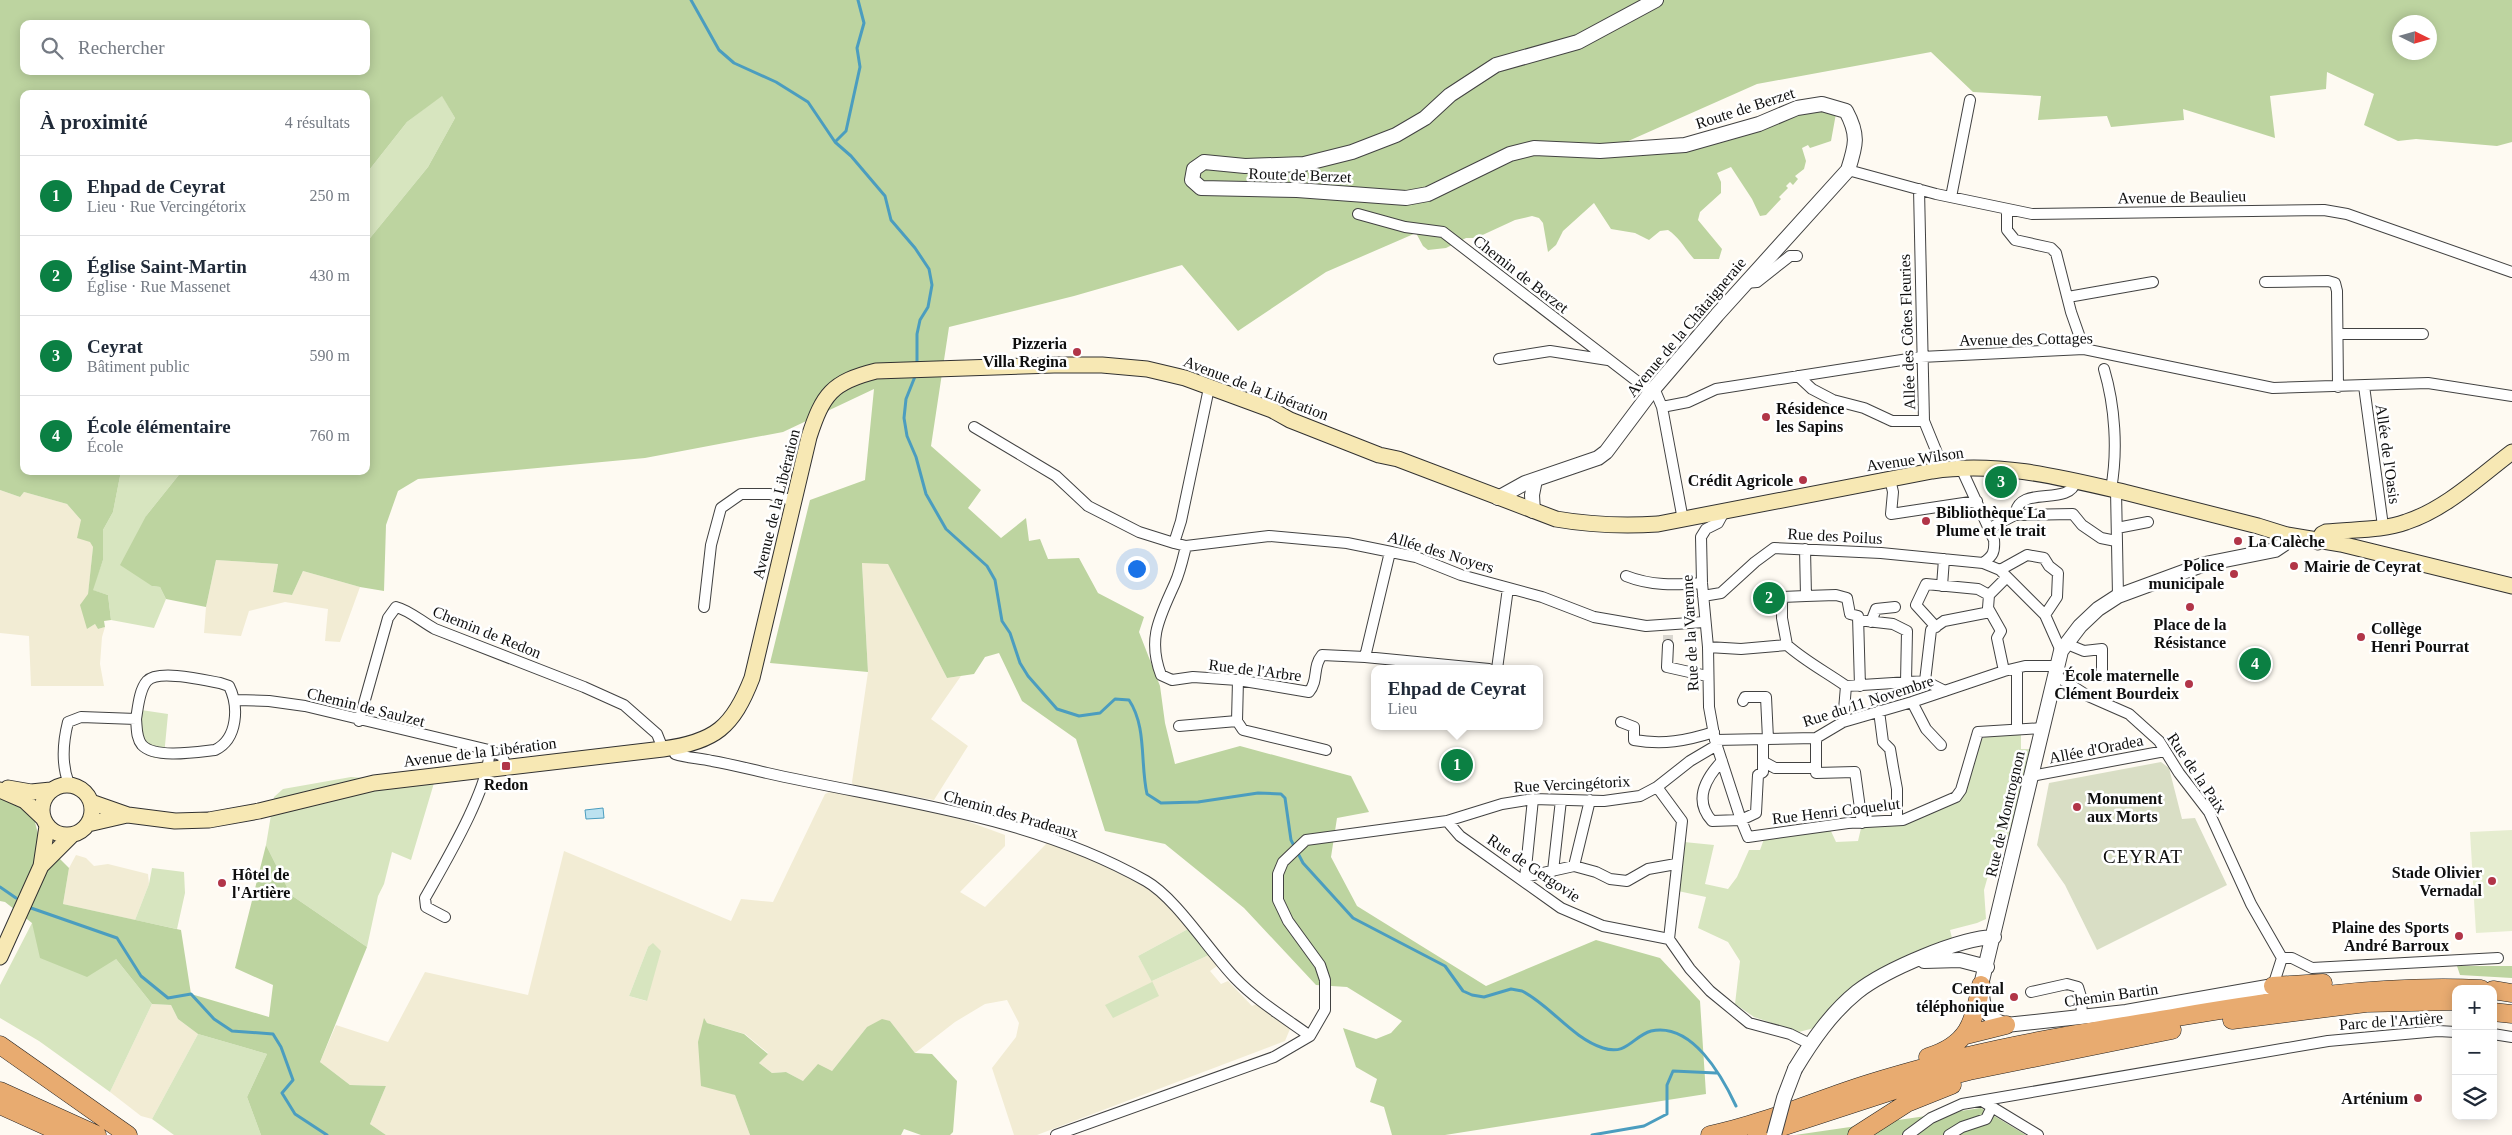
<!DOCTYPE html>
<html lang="fr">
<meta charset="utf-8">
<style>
body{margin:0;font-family:"Times New Roman",serif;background:#f6f6f7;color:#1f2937}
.controls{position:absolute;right:15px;bottom:15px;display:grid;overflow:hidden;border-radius:10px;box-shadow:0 2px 12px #0003}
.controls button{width:45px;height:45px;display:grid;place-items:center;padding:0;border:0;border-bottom:1px solid #e0e1e3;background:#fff;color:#1f2937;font:25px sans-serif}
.compass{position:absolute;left:2392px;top:15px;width:45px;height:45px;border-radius:50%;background:#fff;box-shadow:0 2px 12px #0003;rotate:95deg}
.you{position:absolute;left:1136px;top:568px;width:18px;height:18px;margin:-12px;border:4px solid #fff;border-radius:50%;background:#1a73e8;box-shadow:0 0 0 8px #1a73e833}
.badge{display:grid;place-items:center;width:32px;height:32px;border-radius:50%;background:#0b8043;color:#fff;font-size:16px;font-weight:700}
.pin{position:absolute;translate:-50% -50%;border:2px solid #fff;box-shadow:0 1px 5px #0006}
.popup{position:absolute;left:1371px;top:665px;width:172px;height:65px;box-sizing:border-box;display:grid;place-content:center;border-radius:10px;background:#fff;filter:drop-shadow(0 1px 4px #0005);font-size:16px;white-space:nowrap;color:#747a83}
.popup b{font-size:19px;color:#1f2937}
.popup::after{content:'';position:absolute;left:50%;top:100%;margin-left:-10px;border:10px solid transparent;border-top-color:#fff}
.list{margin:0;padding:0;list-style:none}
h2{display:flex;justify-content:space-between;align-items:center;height:65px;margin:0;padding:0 20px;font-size:21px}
h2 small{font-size:16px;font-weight:400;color:#747a83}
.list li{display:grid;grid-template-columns:32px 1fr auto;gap:15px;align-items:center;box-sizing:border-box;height:80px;padding:0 20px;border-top:1px solid #e0e1e3}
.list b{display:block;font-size:19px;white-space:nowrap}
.list p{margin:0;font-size:16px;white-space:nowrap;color:#747a83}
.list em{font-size:16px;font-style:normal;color:#747a83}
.icon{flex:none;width:28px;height:28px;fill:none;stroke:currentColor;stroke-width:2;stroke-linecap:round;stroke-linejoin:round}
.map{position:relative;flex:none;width:2512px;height:1135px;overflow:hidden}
.search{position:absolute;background:#fff;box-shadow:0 2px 12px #0003;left:20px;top:20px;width:350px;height:55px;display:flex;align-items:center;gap:12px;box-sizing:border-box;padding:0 18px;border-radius:10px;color:#747a83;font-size:19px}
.panel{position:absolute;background:#fff;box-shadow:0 2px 12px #0003;left:20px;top:90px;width:350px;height:385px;border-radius:10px}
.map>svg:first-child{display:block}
</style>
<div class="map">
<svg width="2512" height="1135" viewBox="0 0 2512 1135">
<rect width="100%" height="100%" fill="#fefaf2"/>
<path fill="#f2ecd4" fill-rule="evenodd" d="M0 490 20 497 24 492 67 504 81 520 93 547 88 595 87 629 95 624 98 629 105 627 102 637 100 664 104 686H31L29 636 0 633Z
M216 560 278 564 273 591 292 595 303 571 360 587 340 642 325 641 328 609 285 602 249 611 241 636 204 633 206 607Z
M862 562 888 563 947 678 961 676 931 719 968 746 934 800 853 786 852 782 868 672Z
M832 791 910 806 964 820 1005 835V846L960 892 985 907 1047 843 1071 849 1142 885 1167 903 1188 929 1138 956 1152 981 1209 955 1217 966 1210 971 1221 984 1228 981 1252 1006 1259 1003 1290 1029 1285 1041 1037 1135H1014L992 1068 1016 1037 1019 1023 1007 1000 985 1004 955 1022 915 1053 890 1021 867 1027 832 1071 803 1081 786 1072 772 1073 759 1063 768 1053 745 1034 707 1023 704 1019 730 1093 735 1095 750 1135H386L370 1124 386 1086 350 1085 320 1062 336 1025 388 1042 425 972 528 995 564 851 731 921 741 899 773 902 825 794ZM648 947 647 1001H646L629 996Z
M76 855 86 858 94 866 108 864 148 874 149 884 135 920 63 904 69 868Z
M152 1004 171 1005 178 1019 198 1034 152 1119 141 1116 110 1092Z"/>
<path fill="#d7e5bf" d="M442 95 455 118 428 167 366 243V174L407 122Z
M121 471H182L146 516 152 586 160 587 166 599 154 628 111 620 108 595 92 590 103 560V530L113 512Z
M141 710 168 714 164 756 154 758 136 747Z
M2021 732V749H2032L2011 835 1997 844 1984 890 1986 919 1977 923 1950 930 1953 942 1896 964 1814 1028 1799 1032 1754 1017 1735 1004 1740 961 1728 942 1698 928 1706 897 1678 891 1684 842 1714 845 1705 884 1728 889 1737 877 1749 850H1760L1764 839 1830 829 1836 842 1858 841 1862 824 1905 823 1961 799 1981 739 1990 735Z
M351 777 434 783 411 860 392 852 384 884 378 896 367 947 291 895 266 845 274 797 283 789Z
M152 868 184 872 185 893 177 929 135 920 149 884Z
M32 923 116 959 152 1004 110 1092 39 1041 0 1018V985Z
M1188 929 1209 955 1152 981 1159 996 1113 1018 1105 1005 1152 982 1138 956Z
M653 943 661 951 647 1001 629 996 648 947Z
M198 1034 267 1054 247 1097 261 1135H174L152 1119Z"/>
<path fill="#bdd4a0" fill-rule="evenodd" d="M0 0H2512V142L2497 146 2416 139 2398 141 2364 125 2374 94 2327 72 2326 89 2270 96 2275 138 2183 109 2184 120 2111 127 2107 116 2038 120 2041 96 1973 92 1931 52 1757 84 1608 150 1685 145 1797 108H1837L1831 141 1810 148 1808 145 1802 148 1806 161 1804 169 1795 176 1798 179 1793 185 1790 182 1786 186 1788 188 1779 197 1781 199 1766 215 1760 216 1752 199 1731 167 1717 173 1721 182V193L1700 212 1698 220 1722 249 1719 259H1694C1685 249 1679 237 1668 230L1660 231 1649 240 1635 233 1611 229 1594 203 1563 231 1556 245 1548 252 1543 223 1539 218 1532 216 1515 220 1476 238H1466L1446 248 1428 250 1423 246 1416 233 1326 272 1238 331 1182 265 1074 296 949 327 931 446 981 490 968 508 1001 538 1026 518 1029 541 1040 539 1048 559 1079 558 1098 593 1144 617 1139 632 1160 686 1165 723 1175 764 1240 746 1351 776 1369 812 1337 818 1331 857 1357 906 1486 986 1596 940 1660 958 1700 1001 1706 1094 1445 1135H1392L1384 1107 1370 1102 1377 1079 1356 1067 1343 1028 1376 1039 1391 1033 1402 1021 1347 987 1316 985 1244 908 1165 844 1105 831 1076 739 1022 701 999 653 985 657 974 674 947 678 888 564 862 563 868 672 770 663 810 500 865 480 874 389 783 432 645 458 418 479 398 491 386 525 384 591 360 587 303 571 292 595 273 592 278 564 216 560 206 607 166 599 160 587 152 586 120 565 146 516 182 471H366V243L428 167 455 118 442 96 407 122 366 174V94H24V471H61L66 475 71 471H121L113 512 103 530V560L93 590 108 595 111 620 104 621 105 627 98 629 95 624 87 629 80 605 88 594 93 547 90 542 77 538 81 520 67 504 24 492 20 497 0 490ZM2400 22H2430V52H2400ZM24 24H366V71H24Z
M0 796 33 814 39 838 69 868 63 904 181 930 191 994 269 1017 273 985 235 968 266 845 291 895 367 947 320 1062 350 1085 386 1086 370 1124 386 1135H261L247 1097 267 1054 198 1034 178 1019 171 1005 152 1004 116 959 87 977 40 958 32 923 5 902 0 901Z
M2457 966H2512V978L2460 975Z
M704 1018 707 1023 744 1034 768 1054 759 1063 772 1073 786 1072 803 1081 818 1064 832 1071 867 1027 882 1019 890 1021 915 1053 932 1054 957 1081 953 1132 950 1135H921L904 1129 901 1135H750L735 1095 701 1086 698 1042Z
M1981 1108 2026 1135H1795Z"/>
<path fill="#d9dec5" d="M2161 762 2169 768 2182 819 2195 818 2227 885 2097 950 2065 885 2037 845 2049 783Z"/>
<path fill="#e6edd0" d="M2512 830V931L2476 933 2470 832Z"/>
<path fill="#bce2f0" stroke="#4b9dbf" d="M603 808 604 818 586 819 585 810Z"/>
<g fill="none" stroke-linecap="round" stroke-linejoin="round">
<path stroke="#4b9dbf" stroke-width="3" d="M691 0 719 50 734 63 776 82 808 102 835 142 851 156 885 196 891 220 915 248 929 269 932 285 928 307 920 320 917 334V365
M835 142 846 131 860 67 857 48 864 23 858 0
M916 374 906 399 904 418 907 436 916 457 926 494 946 529 987 566 995 580 1002 621 1010 633 1020 663 1028 676 1057 709 1079 716 1100 713 1115 699 1129 700C1147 727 1140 763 1147 794L1161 803 1198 802 1258 793 1281 794 1285 798 1291 840 1303 863 1353 918 1445 966 1463 991 1472 995 1484 997 1511 989 1522 991C1551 1006 1572 1038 1603 1048 1627 1056 1633 1036 1651 1031 1692 1022 1722 1076 1736 1106
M0 887 16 898
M31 908 117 938 141 976 168 998 191 994 214 1019 232 1031 273 1034 281 1047 293 1080 282 1093 295 1114 327 1135
M1592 1135 1644 1126 1667 1114V1085L1673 1071 1716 1073"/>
<path stroke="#dad7d0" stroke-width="10" stroke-dasharray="10 5" stroke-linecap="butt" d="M1668 645V625"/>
<defs>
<path id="minor" d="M1848 170 1936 194 2032 214 2324 210 2347 214 2512 272
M1919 189 1924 421 1944 470
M1951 197 1970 100
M2007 210V230L2015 240 2051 248 2056 253 2071 312 2084 349
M1358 214 1405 227 1443 232 1651 392
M2265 282 2328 281 2335 283 2337 291 2338 387
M1745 283 1757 282 1790 256H1797
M2068 297 2153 282
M2338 334H2423
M1499 359 1550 351 1608 360
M2104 369C2115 406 2118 451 2111 489
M1798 376 1812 389 1833 400 1864 408 1892 421H1924
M2364 386 2383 526
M1209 388 1181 521 1174 543 1186 546 1269 536 1347 543 1416 557 1461 575 1542 597 1594 617 1646 626 1704 622
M1654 388 1662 407 1683 520
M1662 407 1688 402 1716 389 1921 357 2084 349 2273 388 2428 383 2512 396
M974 427 1056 476 1088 506 1139 532 1174 543
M1961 468 1994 540C1995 552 1993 556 1983 563
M1890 479 1893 492 1891 514 1977 501
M2116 490 2118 596
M2015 515 2073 514 2082 525 2101 538 2116 541
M1990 528 2015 515C2019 483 2069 508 2076 481
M2117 528 2148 522
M1186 546C1183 558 1180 572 1175 583 1160 617 1147 638 1161 675L1172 680 1193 677 1238 680 1309 692C1319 680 1312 667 1322 655L1365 657
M1805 549 1806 596 1836 595 1847 598 1850 614 1858 616 1860 686
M1390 552 1365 657 1489 669
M2000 570 2027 555 2044 558 2049 566 2058 573 2057 597 2045 615
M1626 576C1651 586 1675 585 1702 583
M1942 586 1944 559
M1703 596 1721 593 1755 562 1774 548 1881 553 1983 563 2000 570 2045 615 2061 651
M704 607 711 545 721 508 741 494H770L794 501
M1858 620 1893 624 1907 631 1906 682
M1871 622 1876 609 1895 607
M1936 627 1916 605 1926 584 1978 589 1989 595
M2067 644 2084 651 2102 649V676
M1668 645 1667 667 1707 676
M1787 645 1782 618V597L1806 596
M1708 647 1741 649 1787 645C1805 661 1826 672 1846 686
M1497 669 1508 588
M2017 669V728
M2004 671 1997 638 2001 631 1988 608 1989 595 2007 577
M2055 675 2088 696 2129 714 2159 741 2179 773 2209 812 2251 904 2282 958
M1238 680 1237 721 1243 730 1326 750
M1925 681 1931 630 1944 621 1990 612
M236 700 269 701 305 706 489 750 502 756 506 766
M1743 701 1745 697H1766L1768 739
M1912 702 1926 729 1941 745
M1879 711 1883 742 1890 749 1893 767 1897 789V820
M359 721 388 618 396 607C409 610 422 622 435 629L584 687 624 705 657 734 663 749
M1621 722 1634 727V740C1663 745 1686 741 1714 732
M1843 722 1846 686 1925 681 1945 691
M1179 726 1237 721
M1816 738V773L1855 772 1862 823
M1763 739V772L1758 775 1756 813 1741 820 1748 837 1848 823 1903 820 1956 797 1961 790 1978 732 2043 728
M1715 740 1816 738 1843 722 1912 702 2004 671 2025 666H2057
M674 748 675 754C687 758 699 758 712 761 730 764 749 769 767 773 896 802 1030 815 1146 881 1176 898 1209 951 1235 978 1256 1000 1285 1018 1310 1036
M1722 761C1706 778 1693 800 1712 821L1741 820 1715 740 1709 707 1708 647 1702 583 1701 537 1706 529 1718 523 1724 512
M1764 762 1775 768H1816
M2031 776 2165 751
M69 784C61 764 63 742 68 722L81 717 136 719C137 728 136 738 142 745 155 759 197 752 215 750 238 739 239 706 229 686L220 683C204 680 158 669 147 681 139 690 138 708 136 719
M1657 787 1682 821 1669 939
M1447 821 1460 836 1561 908 1603 926 1669 939 1690 969 1710 991 1749 1023 1790 1034 1810 1044
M1574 866 1590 800
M1553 871 1561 800
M1520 878 1574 866 1596 872 1610 879 1627 881 1648 869 1676 864
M1525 878 1533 799
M445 917 426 907 425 898C443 866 492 784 489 750
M2282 958H2292L2312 968 2498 958
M2273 986 2282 958
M2031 992 2067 984 2078 987 2081 997 2082 1017
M2493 1034 2512 1037
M1982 1101 2038 1135
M1056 1135 1274 1057 1310 1036 1325 1010V980L1320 965 1288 921 1278 900V874L1283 862 1306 840 1447 821 1502 804 1533 799 1604 801 1640 796 1657 787 1690 761 1717 745
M1908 1135 1931 1118 1962 1104 2328 1041 2438 1031 2456 1032
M1949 1135 1962 1127 1986 1119 1992 1107"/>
<path id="tertiary" d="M1498 498 1525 483 1598 458 1606 452 1651 392 1717 315 1848 170C1856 145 1859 135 1846 111L1822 104 1797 108 1759 124 1685 145 1600 151 1534 148 1510 154 1428 194 1406 198 1297 190 1201 188 1192 180 1194 169 1204 162 1245 166 1304 164 1352 152 1396 135 1425 118 1450 95 1496 65 1578 42 1656 0
M1533 511 1532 495 1535 480
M1924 961 1960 960 1987 967
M2273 986 2126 1012 2006 1025C1983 1016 1983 1008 1981 985L2061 651 2080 626 2098 609 2118 596 2205 564 2275 550 2284 544 2287 535
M1795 1069C1812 1041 1831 1013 1857 992 1885 970 1959 938 1994 937"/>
<path id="secondary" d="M2318 542 2322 534 2326 532C2352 529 2382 531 2406 522 2446 509 2480 476 2512 452
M42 810a25 25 0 1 1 50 0a25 25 0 1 1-50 0Z
M8 788 31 792 51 790
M0 790 25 801 43 818
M91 802 128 815 175 821 209 820 259 811 374 783 663 749C715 742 733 727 752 678L809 437C823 394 832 382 876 371L1054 365H1102L1147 369 1185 378 1272 410 1290 420 1379 455 1398 459 1556 519C1590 525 1623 526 1658 524L1932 471C1999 461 2064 478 2128 493 2172 504 2215 515 2258 526L2287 535 2341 544 2512 586
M88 824 127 815
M41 866 72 835
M0 957 41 866 47 826"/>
<path id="trunk" d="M2273 986 2323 983
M2493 990 2512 993
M2493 1012 2512 1014
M2232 1020 2366 1003 2456 1001
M1966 1035 2006 1025
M0 1045 128 1135
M1928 1057C1968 1045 1974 1023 1981 985
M0 1091 97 1135
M0 1105 66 1135
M1710 1135C1753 1126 1796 1109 1838 1094 1878 1079 1922 1068 1964 1057 2034 1040 2107 1029 2178 1017 2279 1000 2379 984 2481 989
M1757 1135 1898 1089 1969 1071 2172 1030
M1857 1135 1907 1103 1952 1085"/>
</defs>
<use href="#minor" stroke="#424242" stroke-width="12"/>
<use href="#tertiary" stroke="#424242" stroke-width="16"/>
<use href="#secondary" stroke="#313131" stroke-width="17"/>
<use href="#trunk" stroke="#202020" stroke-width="19"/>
<use href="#minor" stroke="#fff" stroke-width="10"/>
<use href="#tertiary" stroke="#fff" stroke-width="14"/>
<use href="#secondary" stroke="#f7e8b4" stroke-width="15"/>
<use href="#trunk" stroke="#e8ab70" stroke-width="18"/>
<defs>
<path id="tertiary-bridge" d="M1774 1135 1784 1098 1795 1069"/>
</defs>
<use href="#tertiary-bridge" stroke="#424242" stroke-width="16" stroke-linecap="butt"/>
<use href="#tertiary-bridge" stroke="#fff" stroke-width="14"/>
</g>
<g fill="#b13548" stroke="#fff" stroke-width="2">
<circle cx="1077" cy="352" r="5"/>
<circle cx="1766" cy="417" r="5"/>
<circle cx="1803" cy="480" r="5"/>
<circle cx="1926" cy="521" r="5"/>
<circle cx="2238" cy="541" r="5"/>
<circle cx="2294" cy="566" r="5"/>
<circle cx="2234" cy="574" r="5"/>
<circle cx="2190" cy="607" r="5"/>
<circle cx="2361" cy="637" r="5"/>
<circle cx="2189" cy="684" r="5"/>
<rect x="501" y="761" width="10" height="10" rx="2.5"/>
<circle cx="2077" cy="807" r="5"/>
<circle cx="2492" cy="881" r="5"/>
<circle cx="222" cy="883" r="5"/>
<circle cx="2459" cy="936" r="5"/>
<circle cx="2014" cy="997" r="5"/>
<circle cx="2418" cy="1098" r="5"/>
</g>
<g text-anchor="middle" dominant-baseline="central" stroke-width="5" stroke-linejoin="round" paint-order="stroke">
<g font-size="16" fill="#0f0f0f" stroke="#fff">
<text transform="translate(1745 108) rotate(-18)">Route de Berzet</text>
<text transform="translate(1300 175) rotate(2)">Route de Berzet</text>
<text transform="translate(2182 197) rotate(-1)">Avenue de Beaulieu</text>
<text transform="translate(1521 274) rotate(38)">Chemin de Berzet</text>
<text transform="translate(1686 327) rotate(-50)">Avenue de la Châtaigneraie</text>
<text transform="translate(1907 332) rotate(-92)">Allée des Côtes Fleuries</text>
<text transform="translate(2026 339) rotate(-1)">Avenue des Cottages</text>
<text transform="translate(1256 388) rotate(21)">Avenue de la Libération</text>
<text transform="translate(2388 454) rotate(82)">Allée de l'Oasis</text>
<text transform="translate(1915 459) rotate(-8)">Avenue Wilson</text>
<text transform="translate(776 504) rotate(-76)">Avenue de la Libération</text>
<text transform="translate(1835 536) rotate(3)">Rue des Poilus</text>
<text transform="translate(1441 552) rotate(17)">Allée des Noyers</text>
<text transform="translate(487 632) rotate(22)">Chemin de Redon</text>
<text transform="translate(1690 633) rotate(-93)">Rue de la Varenne</text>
<text transform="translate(1255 670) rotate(7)">Rue de l'Arbre</text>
<text transform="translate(1868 701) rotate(-18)">Rue du 11 Novembre</text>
<text transform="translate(366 707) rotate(14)">Chemin de Saulzet</text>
<text transform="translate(2096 749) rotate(-11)">Allée d'Oradea</text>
<text transform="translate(480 752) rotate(-7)">Avenue de la Libération</text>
<text transform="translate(2197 773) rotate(56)">Rue de la Paix</text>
<text transform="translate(1572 784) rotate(-3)">Rue Vercingétorix</text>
<text transform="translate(1836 811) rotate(-7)">Rue Henri Coquelut</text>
<text transform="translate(1011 814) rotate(16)">Chemin des Pradeaux</text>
<text transform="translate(2005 814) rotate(-77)">Rue de Montrognon</text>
<text transform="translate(1534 868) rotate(34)">Rue de Gergovie</text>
<text transform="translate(2111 995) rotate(-8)">Chemin Bartin</text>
<text transform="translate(2391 1021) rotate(-4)">Parc de l'Artière</text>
</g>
<g font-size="16" font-weight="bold" fill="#0f0f0f" stroke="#fff" text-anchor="end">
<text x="1067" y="343">Pizzeria<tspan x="1067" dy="18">Villa Regina</tspan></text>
<text x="1776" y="408" text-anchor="start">Résidence<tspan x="1776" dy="18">les Sapins</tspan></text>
<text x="1793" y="480">Crédit Agricole</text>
<text x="1936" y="512" text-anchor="start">Bibliothèque La<tspan x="1936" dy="18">Plume et le trait</tspan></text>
<text x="2248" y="541" text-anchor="start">La Calèche</text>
<text x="2224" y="565">Police<tspan x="2224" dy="18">municipale</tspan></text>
<text x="2304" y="566" text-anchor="start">Mairie de Ceyrat</text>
<text x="2190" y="624" text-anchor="middle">Place de la<tspan x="2190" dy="18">Résistance</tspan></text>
<text x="2371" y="628" text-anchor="start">Collège<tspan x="2371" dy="18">Henri Pourrat</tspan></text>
<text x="2179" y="675">École maternelle<tspan x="2179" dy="18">Clément Bourdeix</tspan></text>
<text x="506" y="784" text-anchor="middle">Redon</text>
<text x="2087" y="798" text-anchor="start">Monument<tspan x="2087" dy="18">aux Morts</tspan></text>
<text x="2482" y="872">Stade Olivier<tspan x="2482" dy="18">Vernadal</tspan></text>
<text x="232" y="874" text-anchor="start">Hôtel de<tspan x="232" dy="18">l'Artière</tspan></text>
<text x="2449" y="927">Plaine des Sports<tspan x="2449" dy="18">André Barroux</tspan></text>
<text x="2004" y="988">Central<tspan x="2004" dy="18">téléphonique</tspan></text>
<text x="2408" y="1098">Arténium</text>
</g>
<g font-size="19" letter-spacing="1" fill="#0f0f0f" stroke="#fff">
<text x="2143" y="856">CEYRAT</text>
</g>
</g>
</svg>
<div class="controls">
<button>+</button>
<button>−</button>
<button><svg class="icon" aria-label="layers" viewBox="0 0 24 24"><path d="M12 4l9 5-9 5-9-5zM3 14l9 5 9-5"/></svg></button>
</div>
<svg class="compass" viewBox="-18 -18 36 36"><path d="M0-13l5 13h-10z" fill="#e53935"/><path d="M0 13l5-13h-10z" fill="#747a83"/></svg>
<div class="you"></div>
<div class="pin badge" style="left:1457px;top:765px">1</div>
<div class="popup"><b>Ehpad de Ceyrat</b>Lieu</div>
<div class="pin badge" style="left:1769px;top:598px">2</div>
<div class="pin badge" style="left:2001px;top:482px">3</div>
<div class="pin badge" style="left:2255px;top:664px">4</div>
<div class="search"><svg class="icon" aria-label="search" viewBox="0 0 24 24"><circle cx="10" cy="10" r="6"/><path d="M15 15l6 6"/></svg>Rechercher</div>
<section class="panel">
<h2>À proximité<small>4 résultats</small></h2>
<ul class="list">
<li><span class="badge">1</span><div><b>Ehpad de Ceyrat</b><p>Lieu · Rue Vercingétorix</p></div><em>250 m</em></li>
<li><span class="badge">2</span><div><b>Église Saint-Martin</b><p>Église · Rue Massenet</p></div><em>430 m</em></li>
<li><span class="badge">3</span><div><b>Ceyrat</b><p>Bâtiment public</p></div><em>590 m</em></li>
<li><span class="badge">4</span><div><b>École élémentaire</b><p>École</p></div><em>760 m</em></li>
</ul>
</section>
</div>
